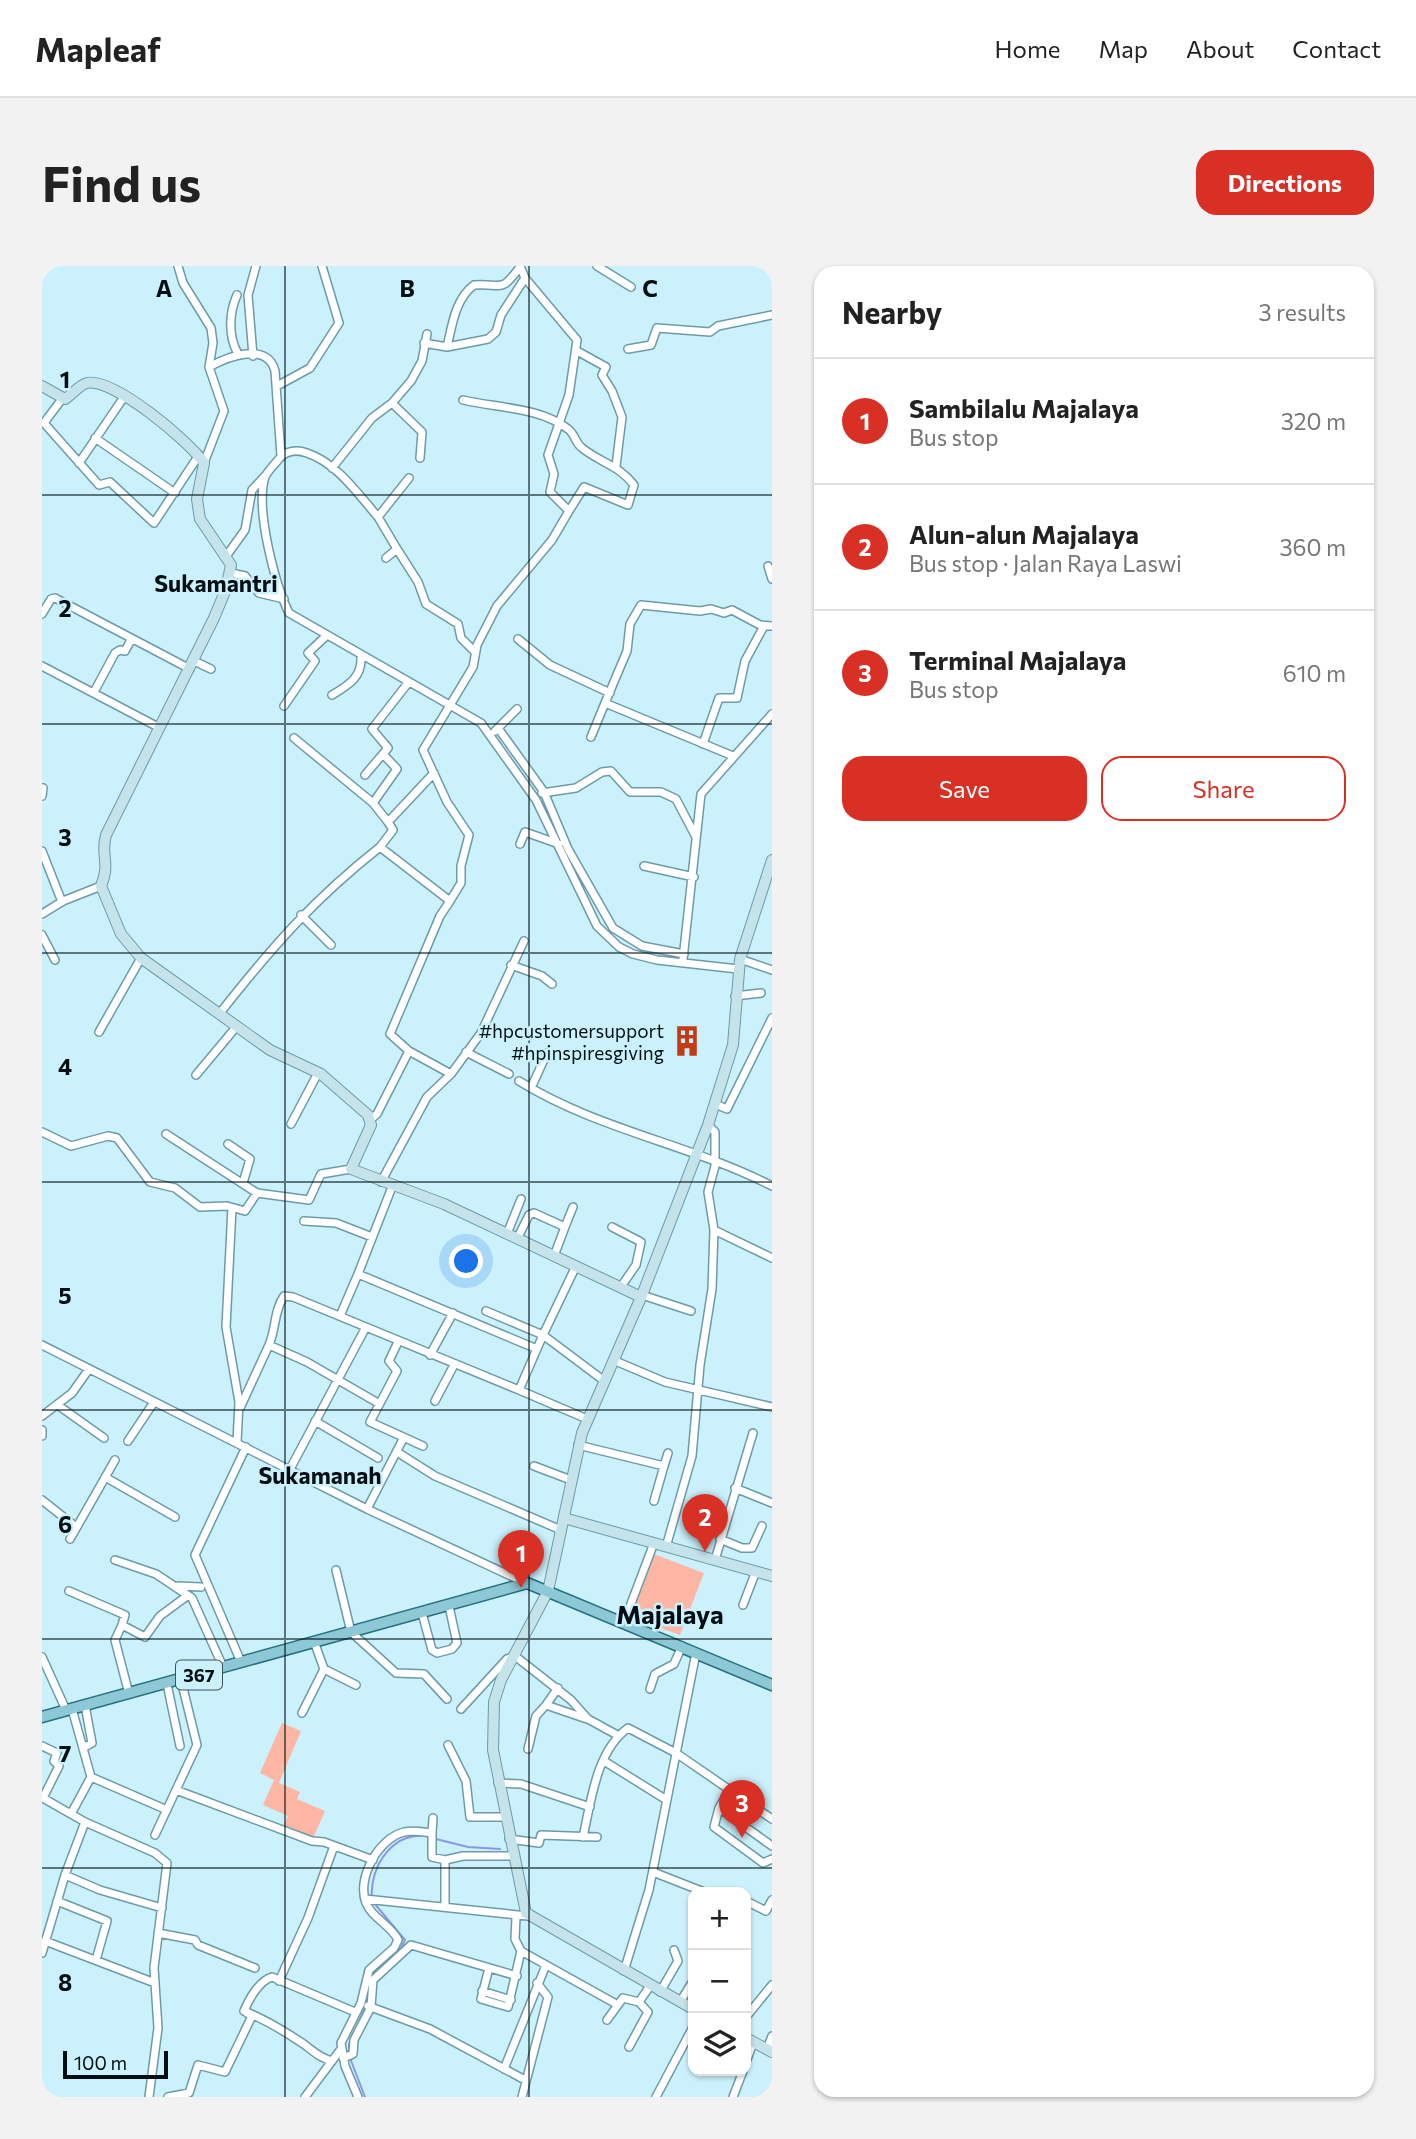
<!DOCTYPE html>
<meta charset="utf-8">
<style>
body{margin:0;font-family:Commissioner,sans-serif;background:#f2f2f2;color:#222}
.controls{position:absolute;right:21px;bottom:21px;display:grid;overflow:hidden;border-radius:14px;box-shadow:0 2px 5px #0004}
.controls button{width:63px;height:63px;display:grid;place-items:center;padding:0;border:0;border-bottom:2px solid #e0e0e0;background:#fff;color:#222;font:35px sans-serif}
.scale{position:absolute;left:21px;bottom:18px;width:105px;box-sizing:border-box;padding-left:7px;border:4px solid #000e13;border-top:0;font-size:19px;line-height:24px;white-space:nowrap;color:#000e13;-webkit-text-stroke:5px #cbf2fc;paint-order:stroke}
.you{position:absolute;left:425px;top:996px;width:24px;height:24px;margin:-18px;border:5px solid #fff;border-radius:50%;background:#1a73e8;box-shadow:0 0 0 10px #1a73e833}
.badge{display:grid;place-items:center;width:46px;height:46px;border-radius:50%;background:#d93025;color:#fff;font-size:23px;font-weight:700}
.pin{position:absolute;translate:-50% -58px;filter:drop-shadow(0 2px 4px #0008)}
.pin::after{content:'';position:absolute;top:37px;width:24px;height:21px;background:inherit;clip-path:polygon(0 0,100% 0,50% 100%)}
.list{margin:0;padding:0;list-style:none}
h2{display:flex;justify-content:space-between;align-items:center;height:91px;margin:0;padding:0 28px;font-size:30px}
h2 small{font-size:23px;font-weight:400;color:#767676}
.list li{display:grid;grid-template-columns:46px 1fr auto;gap:21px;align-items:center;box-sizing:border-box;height:126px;padding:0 28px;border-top:2px solid #e0e0e0}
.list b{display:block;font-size:26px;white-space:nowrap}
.list p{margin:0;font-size:23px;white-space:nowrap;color:#767676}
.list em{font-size:23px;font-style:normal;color:#767676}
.actions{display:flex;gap:14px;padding:21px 28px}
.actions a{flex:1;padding:16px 0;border:2px solid #d93025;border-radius:21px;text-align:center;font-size:24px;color:#d93025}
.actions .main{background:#d93025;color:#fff}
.icon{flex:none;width:38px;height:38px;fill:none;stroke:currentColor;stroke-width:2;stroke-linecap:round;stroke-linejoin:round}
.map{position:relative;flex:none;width:730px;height:1831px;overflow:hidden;border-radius:21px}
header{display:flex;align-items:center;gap:42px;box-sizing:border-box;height:98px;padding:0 35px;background:#fff;border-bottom:2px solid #e0e0e0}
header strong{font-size:33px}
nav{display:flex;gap:38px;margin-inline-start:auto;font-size:24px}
.intro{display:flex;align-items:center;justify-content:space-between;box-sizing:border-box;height:168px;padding:0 42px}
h1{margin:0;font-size:49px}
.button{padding:18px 32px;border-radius:21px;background:#d93025;color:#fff;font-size:24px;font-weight:700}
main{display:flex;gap:42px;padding:0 42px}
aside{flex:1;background:#fff;border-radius:21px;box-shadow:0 2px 5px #0004}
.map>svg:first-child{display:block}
</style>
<header>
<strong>Mapleaf</strong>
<nav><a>Home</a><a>Map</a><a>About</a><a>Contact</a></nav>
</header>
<div class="intro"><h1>Find us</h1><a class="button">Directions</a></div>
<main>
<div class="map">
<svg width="730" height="1831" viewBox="0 0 730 1831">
<rect width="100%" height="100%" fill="#cbf2fc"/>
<path fill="#fdb6a4" d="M609 1287 662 1307 638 1369 586 1350Z
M240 1457 259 1465 237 1517 258 1526 255 1533 283 1545 270 1575 240 1563 246 1550 221 1539 232 1514 218 1507Z"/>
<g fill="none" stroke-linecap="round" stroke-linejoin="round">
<path stroke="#8a98e3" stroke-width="2" d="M394 1573 426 1581 458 1583
M330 1632C327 1600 353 1562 388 1571
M332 1708 359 1682 363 1674 332 1637
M307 1787V1778L324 1740
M308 1792 323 1831"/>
<defs>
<path id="street" d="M136 0 141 17 169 62 171 77 167 101 182 145 162 197
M555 0 589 21
M195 29C187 47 186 70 196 88
M382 77 405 81 446 73 454 66 459 49 483 12
M405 81C410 60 413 33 432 19 461 17 458 28 478 1
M586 83 609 79 615 62 668 66 676 60 730 49
M535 85 564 101 560 109 570 125 580 151 574 200
M211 90 206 29 214 0
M167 101C185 91 225 75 233 105L239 190
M235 120 268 102 297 57 280 0
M20 133 2 157 57 219 68 216 112 257 157 189
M421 134C454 142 498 141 526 163 533 168 533 176 539 181 556 196 576 198 592 219L586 239 542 221 527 245
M350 137 380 166 378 192
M53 172 133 227
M37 197 82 131
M290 202 330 152 350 137 369 115 380 95 385 68
M367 212 336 251C316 228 295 197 265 187 254 183 243 185 236 194 232 199 225 206 223 211 213 243 233 318 247 347L439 457 494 534 555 660 577 681 591 688 615 694 696 703
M336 251 355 283 344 292
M355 283 376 316 384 338 416 358 419 372 433 386
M185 289 203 264 210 224 223 210
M726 300 730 313
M189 307 203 310 217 327 242 333
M0 348 9 333 13 332 148 403
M476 373 508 399 568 427
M152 395 169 403
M0 400 118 462
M52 426 73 387 78 384 83 385 89 374
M290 429C307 419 320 411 319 391
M242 440 273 395 266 387 284 370
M456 462 502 526 526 583 571 662 600 680 642 688
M453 465 475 443
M549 471 563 437
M252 472 331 537
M661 478 677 432H695L703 395 722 360
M341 488 355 503 331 537 346 556
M691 490 563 437 585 385 588 358 599 339 658 345 669 343 682 347 690 344 718 359 730 360
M323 509 346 482 330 463 366 417
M500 527 534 522 560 506 569 505 588 526H619L634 533 654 571
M0 530 1 522
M478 578 483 566 517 578
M338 581 351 564 346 556 392 507
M0 585 20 636
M602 600 652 611
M0 648 21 635 59 620
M259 649 289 679
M0 669 13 694
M641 693 659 528 730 448
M698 693 730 704
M469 699 500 710 510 718
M693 730 719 727
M178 747C230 681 272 633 338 581L408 635 419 617V600L427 569 405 536 381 484 431 401 435 379 455 340 510 274 527 245 508 226 512 208 506 189 527 129 535 74 483 12 478 0
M57 766 99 692
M367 785 409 808
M424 786 467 808
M154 809 195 760
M477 815C556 864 648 878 730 920
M489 822 505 787H511
M673 838 685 843 730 752
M329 853 335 848 367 785 348 768 398 650 408 635
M249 858 276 807
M0 866 29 880 66 870 75 872 108 916 133 922 158 941 185 940 203 945 215 927 267 934 279 908 309 903
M124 868 215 927
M186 878 208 893 201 917
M339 916 385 831 409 808 439 767 482 675
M350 921 316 1008 495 1083
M190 942 184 1061 197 1136 195 1176
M262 955 294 957 330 971
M523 961 531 941
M570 961 599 976 594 999 578 1022
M672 964 730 992
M465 968 479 933
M475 973 487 949 492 947 523 961 512 990
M600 1029 649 1045
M444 1045 501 1069 534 1000
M298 1050 316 1008
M356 1076 347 1095 355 1105 328 1156 381 1180
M0 1079 325 1243 484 1317
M388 1089 411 1047
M571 1094 623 1116 730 1141
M393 1135 412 1099
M336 1137 265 1096 227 1079C234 1063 232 1044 242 1030L251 1031 477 1124
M17 1140 62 1172
M198 1142 227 1079
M0 1150 30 1127 47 1103
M545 1153 477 1124 501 1069 561 1114
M273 1155 336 1192
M0 1164V1170
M86 1175 112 1136
M536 1179 622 1200 626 1187
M355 1186 393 1210 519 1264
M492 1200 529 1214
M248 1203 324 1061
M63 1211 133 1251
M693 1222 730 1237
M0 1234 34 1261
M612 1235 622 1200
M325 1243 361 1173
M28 1273 73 1194
M678 1273 700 1282H710L720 1260
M624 1281 650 1190 658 1099 670 1023 672 964 666 926 673 900V866L666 859
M73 1294 114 1308 150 1332 181 1401
M673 1294 711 1167
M294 1304 309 1366 354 1407 382 1408 405 1433
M136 1320 159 1321
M27 1325 83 1349 80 1359 103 1371 118 1350 145 1330
M701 1339 714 1305
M380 1347 390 1384 395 1387 410 1383 415 1377 407 1340
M582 1356 612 1277
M80 1359 73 1374 87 1428
M0 1391 24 1444
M199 1396 153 1289 204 1181
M282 1403 314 1419
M139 1414 155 1479 134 1524 270 1575 282 1576 331 1594
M125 1418 138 1480
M608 1423 613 1408 632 1398 640 1380
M504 1439 516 1422
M419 1443 465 1393 473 1390 529 1434 546 1453 577 1470
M260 1447 282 1403 273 1378
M406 1479 424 1515 428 1551H462
M0 1480 15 1487 12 1495 17 1500 1 1532 43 1556
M41 1482 50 1477 43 1439
M486 1483 494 1450 504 1439 545 1453
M562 1495 623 1533
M49 1511 125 1544
M456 1517 479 1518 548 1541
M688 1523 677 1542 672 1561 721 1597 730 1593
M677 1542 730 1580
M29 1548 49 1511 30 1443
M390 1567 391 1552
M113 1569 134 1524
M541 1571C549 1536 554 1485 586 1462L634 1487 730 1553
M467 1573 497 1577 499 1569 555 1571
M611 1606 662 1626
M23 1609 58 1624 120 1642
M682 1626H685
M323 1633 486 1650
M15 1635 65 1655 54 1694
M704 1635 724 1645 730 1634
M403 1641V1594L421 1590H471
M474 1651 473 1673 479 1685 576 1739
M116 1667 153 1674 156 1679 213 1702
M3 1675 113 1717
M0 1687 23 1609 43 1556 113 1587 125 1597 112 1702 116 1762 107 1831
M447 1702 439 1733 466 1741 479 1685
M582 1705 607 1624 654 1387
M237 1715 266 1652 292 1580
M440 1725 469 1734
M618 1726 636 1695 632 1684
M638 1736 651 1715
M326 1740 388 1763 483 1814
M704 1751 730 1719
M565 1754 581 1732 597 1736 608 1720
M587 1781 606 1746 597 1736
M725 1783 730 1770
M301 1792 311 1788 312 1774 329 1741 331 1714 369 1679 475 1710
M290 1795C275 1791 270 1783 257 1775 239 1763 222 1753 202 1745 207 1733 217 1715 230 1711L313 1746
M704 1796 711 1777
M462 1803 504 1699
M126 1831 147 1827 156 1799 183 1806 210 1750 205 1747
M263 1831 299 1783
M316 1831 303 1800 299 1777 319 1737 327 1704 352 1682 356 1674C350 1660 330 1652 324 1637 314 1612 337 1572 362 1566 371 1564 381 1566 390 1567V1591L403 1594
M480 1831 506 1731 495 1717
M614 1831 651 1761
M691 1831 701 1805"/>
<path id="secondary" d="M0 120 23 133C30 129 37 119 45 117 71 111 148 176 162 197L155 233 158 253 189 299 184 323 172 352 64 569C58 590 69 596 59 620L79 668 99 692 228 784 279 808 326 849 329 859 309 903 402 938 599 1031
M522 1252 730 1310
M651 1743 484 1647 451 1484 452 1436 459 1414 506 1325 540 1167 600 1029 666 859 691 779 698 693 730 594
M704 1772 730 1786"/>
<path id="primary" d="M0 1451 485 1317 730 1419"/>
</defs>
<use href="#street" stroke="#6c9ba7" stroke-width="10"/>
<use href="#secondary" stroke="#6c9ba7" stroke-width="12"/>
<use href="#primary" stroke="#296f7f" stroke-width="13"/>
<use href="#street" stroke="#fff" stroke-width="7"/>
<use href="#secondary" stroke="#c5e3ea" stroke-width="10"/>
<use href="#primary" stroke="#8cc8d5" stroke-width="10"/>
</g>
<path fill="none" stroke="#000e13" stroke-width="2" stroke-opacity="0.55" d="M243 0V1831M487 0V1831M0 229H730M0 458H730M0 687H730M0 916H730M0 1144H730M0 1373H730M0 1602H730"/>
<defs>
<symbol id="building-bare" viewBox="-9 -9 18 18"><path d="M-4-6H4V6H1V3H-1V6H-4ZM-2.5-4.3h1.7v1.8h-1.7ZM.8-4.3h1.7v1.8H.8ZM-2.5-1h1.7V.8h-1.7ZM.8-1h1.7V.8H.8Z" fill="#c43a15" stroke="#cbf2fc" stroke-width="2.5" paint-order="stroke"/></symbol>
</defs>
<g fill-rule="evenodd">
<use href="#building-bare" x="623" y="753" width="44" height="44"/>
</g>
<g text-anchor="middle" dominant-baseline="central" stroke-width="5" stroke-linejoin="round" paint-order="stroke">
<rect fill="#cbf2fc" stroke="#3d5259" stroke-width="2" x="134" y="1394.5" width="46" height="29" rx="5"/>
<g font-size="18" font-weight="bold" fill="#000e13">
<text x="157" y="1409">367</text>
</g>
<g font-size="19" fill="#000e13" stroke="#cbf2fc" text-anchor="end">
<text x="622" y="764">#hpcustomersupport<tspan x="622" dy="22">#hpinspiresgiving</tspan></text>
</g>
<g font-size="23" font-weight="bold" fill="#000e13" stroke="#cbf2fc">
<text x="174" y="317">Sukamantri</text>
<text x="278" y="1209">Sukamanah</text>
</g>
<g font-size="26" font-weight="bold" fill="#000e13" stroke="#cbf2fc">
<text x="628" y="1347">Majalaya</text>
</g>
</g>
<g font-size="23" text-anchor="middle" font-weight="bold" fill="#000e13" stroke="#cbf2fc" stroke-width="5" stroke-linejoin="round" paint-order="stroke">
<text x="122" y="31">A</text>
<text x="365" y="31">B</text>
<text x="608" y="31">C</text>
<text x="23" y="122">1</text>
<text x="23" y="351">2</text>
<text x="23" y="580">3</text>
<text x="23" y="809">4</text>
<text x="23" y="1038">5</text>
<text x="23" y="1267">6</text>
<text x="23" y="1496">7</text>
<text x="23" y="1725">8</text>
</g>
</svg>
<div class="controls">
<button>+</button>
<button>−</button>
<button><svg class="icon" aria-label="layers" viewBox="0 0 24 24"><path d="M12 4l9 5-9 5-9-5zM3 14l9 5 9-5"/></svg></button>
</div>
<div class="scale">100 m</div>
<div class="you"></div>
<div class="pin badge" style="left:479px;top:1322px">1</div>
<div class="pin badge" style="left:663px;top:1286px">2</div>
<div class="pin badge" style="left:700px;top:1572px">3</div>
</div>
<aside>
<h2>Nearby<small>3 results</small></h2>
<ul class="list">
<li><span class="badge">1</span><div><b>Sambilalu Majalaya</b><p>Bus stop</p></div><em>320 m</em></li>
<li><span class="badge">2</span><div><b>Alun-alun Majalaya</b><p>Bus stop · Jalan Raya Laswi</p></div><em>360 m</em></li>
<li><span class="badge">3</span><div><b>Terminal Majalaya</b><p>Bus stop</p></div><em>610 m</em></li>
</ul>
<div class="actions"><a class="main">Save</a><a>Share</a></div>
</aside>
</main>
